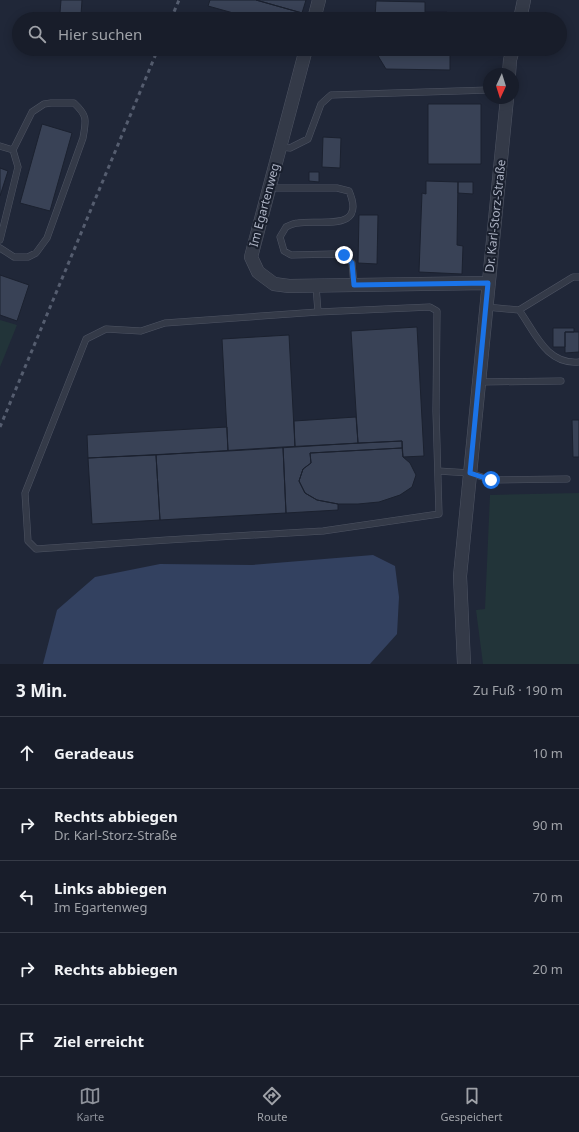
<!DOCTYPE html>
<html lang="de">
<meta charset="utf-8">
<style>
body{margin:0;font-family:"Noto Sans",sans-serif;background:#252a36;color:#f1f3f6}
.compass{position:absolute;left:483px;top:68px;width:36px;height:36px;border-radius:50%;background:#181d2a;box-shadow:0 2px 10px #0003;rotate:184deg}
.stop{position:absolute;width:12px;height:12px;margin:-9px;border:3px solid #1a73e8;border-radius:50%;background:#fff}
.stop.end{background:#1a73e8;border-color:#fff;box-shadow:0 1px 4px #0008}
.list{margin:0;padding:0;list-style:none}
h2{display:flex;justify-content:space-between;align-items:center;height:52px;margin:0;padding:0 16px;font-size:17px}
h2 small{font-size:13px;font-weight:400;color:#9fa2a8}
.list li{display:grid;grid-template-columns:26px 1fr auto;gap:12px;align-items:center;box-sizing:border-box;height:72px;padding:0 16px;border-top:1px solid #363b47}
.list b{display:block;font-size:15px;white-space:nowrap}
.list p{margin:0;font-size:13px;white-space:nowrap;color:#9fa2a8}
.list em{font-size:13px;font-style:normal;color:#9fa2a8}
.icon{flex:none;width:22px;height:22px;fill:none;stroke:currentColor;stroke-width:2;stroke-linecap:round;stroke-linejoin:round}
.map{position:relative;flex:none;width:579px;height:664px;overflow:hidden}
.search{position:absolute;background:#181d2a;box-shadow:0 2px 10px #0003;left:12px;right:12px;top:12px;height:44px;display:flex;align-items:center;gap:10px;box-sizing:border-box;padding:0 14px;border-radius:22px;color:#9fa2a8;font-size:15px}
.sheet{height:412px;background:#181d2a}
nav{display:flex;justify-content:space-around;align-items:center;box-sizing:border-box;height:56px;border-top:1px solid #363b47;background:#181d2a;font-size:11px;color:#9fa2a8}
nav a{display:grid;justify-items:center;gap:2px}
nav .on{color:#8c9099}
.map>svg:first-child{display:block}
</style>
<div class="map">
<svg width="579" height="664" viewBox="0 0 579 664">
<rect width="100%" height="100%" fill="#202738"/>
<path fill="#223439" d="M0 320 17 325 0 367Z
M579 493V664H483L476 610 485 609 490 495Z"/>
<path fill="#334160" d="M373 555 395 566 399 597 397 634 370 664H43L57 610 95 577 160 564 252 565Z"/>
<path fill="#394256" stroke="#1b212f" d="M61 0H82L81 15 60 13Z
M210 0H256L302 13 301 19H255L208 6Z
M256 0H306L302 13Z
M376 1 425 2V12H447V19H375Z
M60 13 81 15 80 19H60Z
M375 49H476V54L450 53V70L386 69 375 51Z
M428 104H481V164H428Z
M42 124 72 133 50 211 20 203Z
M323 137 341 138 340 168 322 167Z
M0 168 8 171 0 196Z
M309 172H319V182L309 181Z
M426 181 458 182 457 245 463 246 462 274 419 272 422 193 426 194Z
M458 182H473V194L458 193Z
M359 215H378L377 264 358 263Z
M0 275 29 285 17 321 0 315Z
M417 327 424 456 403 457 402 441 358 443 351 331Z
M553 328H574V332H565V347H553Z
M565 332H579V352L565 353Z
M289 335 295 447 228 451 222 339Z
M356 417 358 443 295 447 294 421Z
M572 420H579V457H573Z
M227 427 228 451 88 458 87 435Z
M402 441V448L310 453 311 463 303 469 299 481 305 493 317 500 338 504V510L286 513 283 447Z
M283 447 286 513 160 520 156 455Z
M402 448 403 457 410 463 416 475 412 487 400 495 379 502 358 504H338L317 500 305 493 299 481 303 469 311 463 310 453Z
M156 455 160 520 92 524 88 458Z"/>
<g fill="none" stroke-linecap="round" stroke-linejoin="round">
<defs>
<path id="service" d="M0 146 13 150
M280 147 290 148 308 139 321 104 331 95 489 90
M269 188H337L349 191C367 233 320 219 298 223 294 223 290 225 286 227L280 237 284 251 291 255 334 254 344 255 352 263 354 285
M0 240 18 167 13 150 32 112 44 104 51 103H74C88 116 86 120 83 138L47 238 36 253 28 257H14L0 248
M316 286 318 312 165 323 141 331 106 329 86 339 25 493 28 541 36 549 167 540 323 531 439 514 436 411 437 311 430 307 318 312
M486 307 519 310 573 277H579
M519 310C535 332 546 365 579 362
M479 382 561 381
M438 471 470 473 491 480 567 479"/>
<path id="minor" d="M314 19 319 0
M520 19 524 0
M306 49 251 257 258 272 274 284 289 286 488 283
M509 74 510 60 513 49
M464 664 460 576 507 98"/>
</defs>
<use href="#service" stroke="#4e5463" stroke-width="7"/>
<use href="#minor" stroke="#4e5463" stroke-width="14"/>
<use href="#service" stroke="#343a48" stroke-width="6"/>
<use href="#minor" stroke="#343a48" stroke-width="13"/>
<path stroke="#555d6f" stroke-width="3" stroke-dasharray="4 4" stroke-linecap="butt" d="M171 19 179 0
M0 427 158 49"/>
</g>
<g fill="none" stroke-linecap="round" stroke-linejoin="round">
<path stroke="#1a73e8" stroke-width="5" d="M344 255 352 263 354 285 488 283 470 473 491 480"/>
</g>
<g text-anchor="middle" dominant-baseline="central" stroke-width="4" stroke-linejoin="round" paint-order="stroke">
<g font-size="12" fill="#aeb4c5" stroke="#191f2d">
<text transform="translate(264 205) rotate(-75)">Im Egartenweg</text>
<text transform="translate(495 216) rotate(-84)">Dr. Karl-Storz-Straße</text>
</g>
</g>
</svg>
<svg class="compass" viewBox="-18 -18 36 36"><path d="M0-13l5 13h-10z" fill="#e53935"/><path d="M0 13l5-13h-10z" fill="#9fa2a8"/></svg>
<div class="stop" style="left:491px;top:480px"></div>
<div class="stop end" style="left:344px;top:255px"></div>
<div class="search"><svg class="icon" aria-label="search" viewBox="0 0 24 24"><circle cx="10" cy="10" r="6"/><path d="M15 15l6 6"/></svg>Hier suchen</div>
</div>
<section class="sheet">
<h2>3 Min.<small>Zu Fuß · 190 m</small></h2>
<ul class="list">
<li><svg class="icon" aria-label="ahead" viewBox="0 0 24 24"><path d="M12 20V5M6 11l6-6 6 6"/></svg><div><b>Geradeaus</b></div><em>10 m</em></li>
<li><svg class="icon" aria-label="right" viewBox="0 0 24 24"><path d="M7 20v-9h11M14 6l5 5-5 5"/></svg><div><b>Rechts abbiegen</b><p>Dr. Karl-Storz-Straße</p></div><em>90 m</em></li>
<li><svg class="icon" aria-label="left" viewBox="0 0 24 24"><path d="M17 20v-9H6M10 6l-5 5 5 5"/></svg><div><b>Links abbiegen</b><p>Im Egartenweg</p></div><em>70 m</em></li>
<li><svg class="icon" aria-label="right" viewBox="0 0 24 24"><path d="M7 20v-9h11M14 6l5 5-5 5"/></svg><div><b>Rechts abbiegen</b></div><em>20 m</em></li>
<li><svg class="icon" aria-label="arrive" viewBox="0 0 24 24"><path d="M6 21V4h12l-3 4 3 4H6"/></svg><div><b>Ziel erreicht</b></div></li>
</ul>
</section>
<nav>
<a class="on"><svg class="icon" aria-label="map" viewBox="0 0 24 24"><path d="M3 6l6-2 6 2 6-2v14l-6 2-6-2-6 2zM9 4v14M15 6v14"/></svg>Karte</a>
<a><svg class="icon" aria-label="directions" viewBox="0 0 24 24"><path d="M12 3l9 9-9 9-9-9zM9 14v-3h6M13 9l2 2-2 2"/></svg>Route</a>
<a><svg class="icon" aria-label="saved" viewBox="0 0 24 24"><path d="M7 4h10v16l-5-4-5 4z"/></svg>Gespeichert</a>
</nav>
